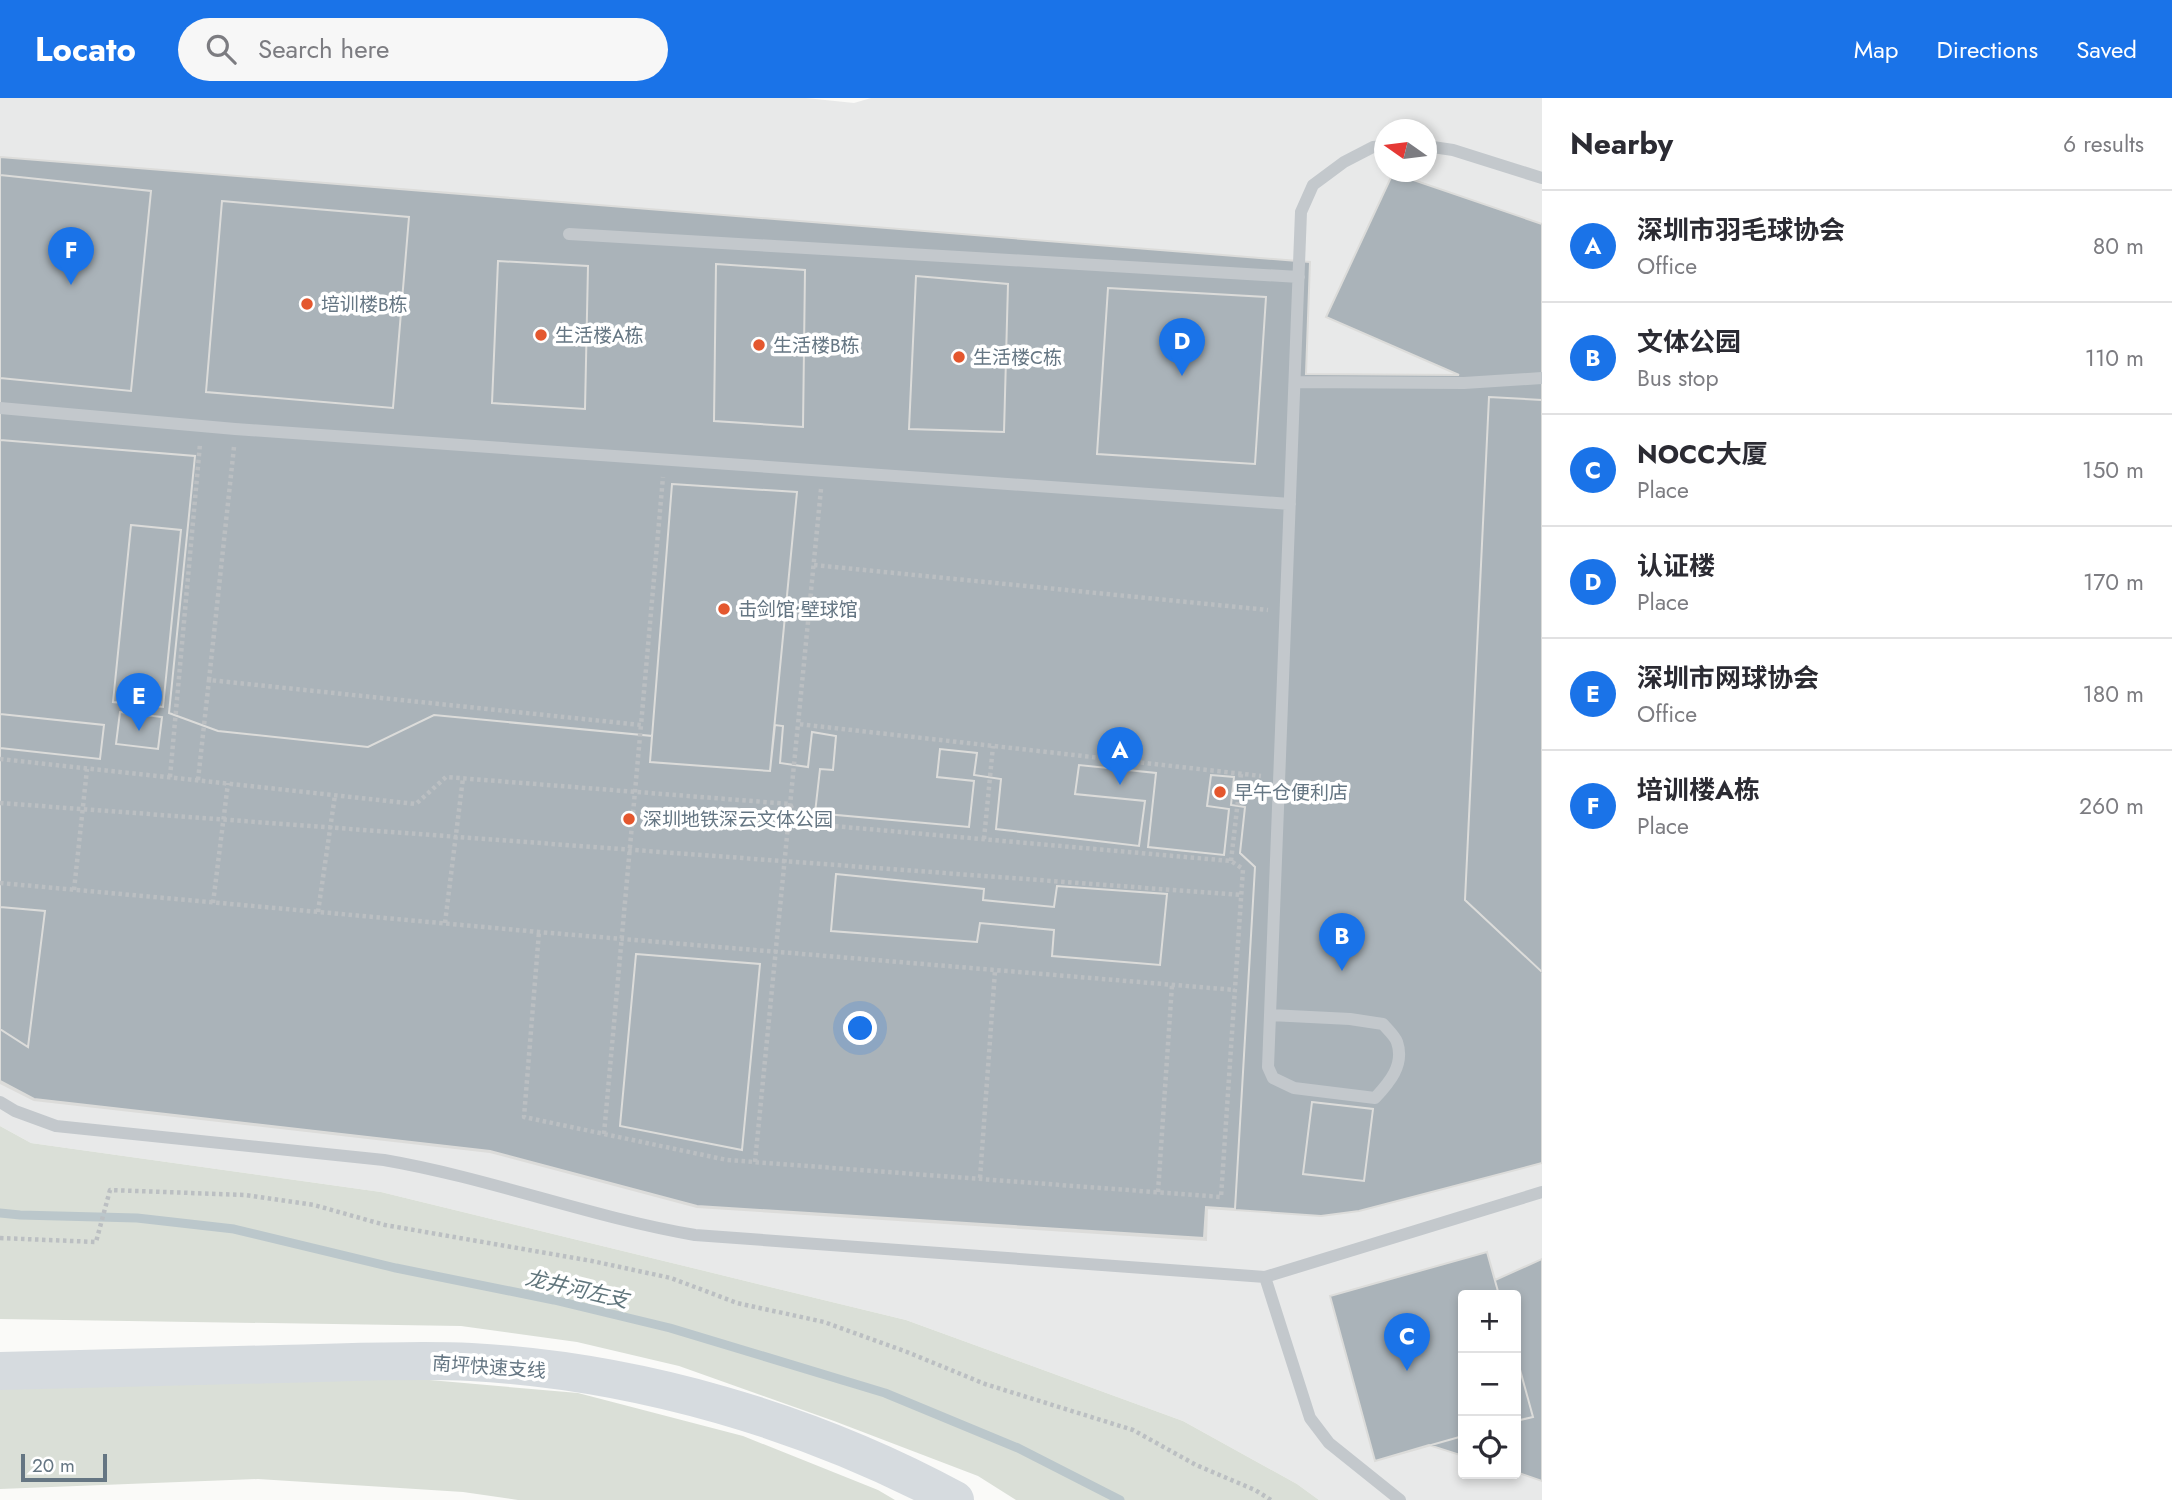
<!DOCTYPE html>
<meta charset="utf-8">
<style>
body{margin:0;font-family:Jost,"Noto Sans SC",sans-serif;background:#f7f7f7;color:#2b2b33}
.controls{position:absolute;right:21px;bottom:21px;display:grid;overflow:hidden;border-radius:7px;box-shadow:0 4px 10px #0003}
.controls button{width:63px;height:63px;display:grid;place-items:center;padding:0;border:0;border-bottom:2px solid #e1e1e2;background:#fff;color:#2b2b33;font:35px sans-serif}
.compass{position:absolute;left:1374px;top:21px;width:63px;height:63px;border-radius:50%;background:#fff;box-shadow:0 4px 10px #0003;rotate:284deg}
.scale{position:absolute;left:21px;bottom:18px;width:86px;box-sizing:border-box;padding-left:7px;border:4px solid #657683;border-top:0;font-size:19px;line-height:24px;white-space:nowrap;color:#657683;-webkit-text-stroke:5px #fff;paint-order:stroke}
.you{position:absolute;left:861px;top:931px;width:24px;height:24px;margin:-18px;border:5px solid #fff;border-radius:50%;background:#1a73e8;box-shadow:0 0 0 10px #1a73e833}
.badge{display:grid;place-items:center;width:46px;height:46px;border-radius:50%;background:#1a73e8;color:#fff;font-size:23px;font-weight:700}
.pin{position:absolute;translate:-50% -58px;filter:drop-shadow(0 2px 4px #0008)}
.pin::after{content:'';position:absolute;top:37px;width:24px;height:21px;background:inherit;clip-path:polygon(0 0,100% 0,50% 100%)}
.list{margin:0;padding:0;list-style:none}
h2{display:flex;justify-content:space-between;align-items:center;height:91px;margin:0;padding:0 28px;font-size:30px}
h2 small{font-size:23px;font-weight:400;color:#7c7c81}
.list li{display:grid;grid-template-columns:46px 1fr auto;gap:21px;align-items:center;box-sizing:border-box;height:112px;padding:0 28px;border-top:2px solid #e1e1e2}
.list b{display:block;font-size:26px;white-space:nowrap}
.list p{margin:0;font-size:23px;white-space:nowrap;color:#7c7c81}
.list em{font-size:23px;font-style:normal;color:#7c7c81}
.icon{flex:none;width:38px;height:38px;fill:none;stroke:currentColor;stroke-width:2;stroke-linecap:round;stroke-linejoin:round}
.map{position:relative;flex:none;width:1542px;height:1402px;overflow:hidden}
header{display:flex;align-items:center;gap:42px;box-sizing:border-box;height:98px;padding:0 35px;background:#1a73e8;color:#fff}
header strong{font-size:33px}
nav{display:flex;gap:38px;margin-inline-start:auto;font-size:24px}
.search{width:490px;height:63px;background:#f7f7f7;display:flex;align-items:center;gap:18px;box-sizing:border-box;padding:0 24px;border-radius:38px;color:#7c7c81;font-size:26px}
main{display:flex}
aside{flex:1;background:#fff}
.map>svg:first-child{display:block}
</style>
<header>
<strong>Locato</strong>
<div class="search"><svg class="icon" aria-label="search" viewBox="0 0 24 24"><circle cx="10" cy="10" r="6"/><path d="M15 15l6 6"/></svg>Search here</div>
<nav><a>Map</a><a>Directions</a><a>Saved</a></nav>
</header>
<main>
<div class="map">
<svg width="1542" height="1402" viewBox="0 0 1542 1402">
<rect width="100%" height="100%" fill="#fafaf8"/>
<path fill="#e8e9e9" fill-rule="evenodd" d="M0 0H806L854 5 871 0H1542V1402H1319L1297 1386 1183 1323 906 1222 381 1094 31 1045 0 1028ZM1384 32H1426V74H1384ZM1463 1197H1516V1376H1463Z"/>
<path fill="#dadfd7" d="M0 1028 31 1045 381 1094 906 1222 1183 1323 1297 1386 1319 1402H1016L978 1378 834 1323 679 1268 577 1244 461 1228 0 1221Z
M418 1281 578 1295 743 1338 878 1392 895 1402H518L463 1394 258 1381 0 1391V1284Z"/>
<g fill="none" stroke-linecap="round" stroke-linejoin="round">
<path stroke="#bbc7cb" stroke-width="9" d="M0 1115 20 1117 137 1120 234 1131 396 1170 554 1202 670 1230 885 1295 1018 1350 1120 1402"/>
</g>
<path fill="#aab3b9" stroke="#dcdcda" stroke-width="2" d="M0 59 1310 164 1306 276 1459 277 1326 219 1393 75 1542 126V1065L1359 1113 1321 1118 1207 1110 1206 1142 697 1109 490 1054 34 1002 0 985Z
M0 77 151 93 131 293 0 280Z
M222 103 409 119 393 310 206 294Z
M498 163 588 168 585 311 492 305Z
M716 166 805 172 803 329 714 323Z
M916 178 1008 186 1004 334 909 331Z
M1108 190 1266 199 1255 366 1097 356Z
M1489 299 1542 302V874L1465 802Z
M0 342 195 358 169 615 218 633 368 649 434 617 652 638 650 664 770 673 775 627 783 628 780 665 808 669 812 634 836 638 833 672 820 671 815 715 969 729 974 683 937 679 940 651 977 655 974 677 1001 681 996 731 1139 748 1145 703 1075 696 1079 667 1156 675 1148 749 1224 757 1229 711 1207 708 1211 677 1234 679 1231 707 1245 709 1240 755 1255 769 1235 1111 1206 1109 1204 1140 697 1108 490 1053 34 1001 0 983Z
M672 386 797 394 770 673 650 664Z
M131 427 181 432 163 609 113 604Z
M120 614 162 619 158 651 116 646Z
M0 616 104 627 100 661 0 650Z
M836 776 984 791 983 802 1054 809 1057 788 1167 796 1160 867 1052 858 1054 832 980 825 977 844 831 833Z
M0 809 45 813 28 949 0 931Z
M636 856 760 866 742 1052 620 1028Z
M1312 1004 1373 1011 1364 1083 1303 1076Z
M1487 1154 1499 1197H1463V1338L1375 1363 1330 1198Z
M1487 1154 1495 1182 1542 1161V1383L1516 1374V1197H1463V1358L1429 1347 1375 1363 1330 1198Z
M1516 1257 1533 1319 1516 1323Z"/>
<g fill="none" stroke-linecap="round" stroke-linejoin="round">
<path stroke="#bbbfc2" stroke-width="4.5" stroke-dasharray="3.5 3.5" stroke-linecap="butt" d="M234 349 209 582 641 627 663 379
M821 391 798 626 1261 678
M814 467 1268 512
M0 661 416 706 446 679 790 706 799 725 1231 763 1243 771 1221 1099 727 1062 524 1019 539 834
M170 679 200 346
M198 682 209 582
M0 705 1241 797
M984 741 993 648
M1231 763 1241 676
M0 785 539 834 1235 892
M74 792 87 671
M213 805 228 685
M318 814 335 697
M445 825 463 680
M604 1036 641 627
M755 1064 798 626
M980 1080 995 873
M1158 1094 1172 887
M0 1140 96 1144 110 1092 245 1097 314 1107 385 1127 592 1163 671 1180 737 1205 824 1224 907 1254 985 1286 1133 1332 1196 1367 1255 1392 1271 1402"/>
<path stroke="#c3c8cc" stroke-width="12" d="M1426 48 1453 52 1542 80
M569 136 1299 179
M1295 284 1464 285 1542 280
M0 310 235 331 1290 406
M1270 917 1350 921 1383 926C1387 931 1395 938 1397 944 1405 967 1389 985 1375 1000L1294 990 1273 980 1268 969 1301 114 1313 87 1344 64 1373 49 1384 48
M0 1004 15 1013 56 1028 384 1062C489 1080 590 1119 695 1137L1265 1179
M1400 1402 1329 1345 1310 1320 1265 1179 1542 1094"/>
<path stroke="#d6dbdf" stroke-width="38" d="M0 1273C93 1271 187 1268 280 1266 343 1265 408 1261 471 1264 637 1273 809 1323 955 1402"/>
</g>
<g fill="#e4572e" stroke="#fff" stroke-width="2.5">
<circle cx="307" cy="206" r="7"/>
<circle cx="541" cy="237" r="7"/>
<circle cx="759" cy="247" r="7"/>
<circle cx="959" cy="259" r="7"/>
<circle cx="724" cy="511" r="7"/>
<circle cx="1220" cy="694" r="7"/>
<circle cx="629" cy="721" r="7"/>
</g>
<g text-anchor="middle" dominant-baseline="central" stroke-width="7" stroke-linejoin="round" paint-order="stroke">
<g font-size="19" fill="#657683" stroke="#fff" text-anchor="start">
<text x="321" y="206">培训楼B栋</text>
<text x="555" y="237">生活楼A栋</text>
<text x="773" y="247">生活楼B栋</text>
<text x="973" y="259">生活楼C栋</text>
<text x="738" y="511">击剑馆•壁球馆</text>
<text x="1234" y="694">早午仓便利店</text>
<text x="643" y="721">深圳地铁深云文体公园</text>
</g>
<g font-size="19" fill="#657683" stroke="#fff">
<text transform="translate(489 1269) rotate(4)">南坪快速支线</text>
</g>
<g font-size="21" font-style="italic" fill="#60757c" stroke="#fff">
<text transform="translate(577 1191) rotate(13)">龙井河左支</text>
</g>
</g>
</svg>
<div class="controls">
<button>+</button>
<button>−</button>
<button><svg class="icon" aria-label="locate" viewBox="0 0 24 24"><circle cx="12" cy="12" r="6"/><path d="M12 2v4M12 18v4M2 12h4M18 12h4"/></svg></button>
</div>
<svg class="compass" viewBox="-18 -18 36 36"><path d="M0-13l5 13h-10z" fill="#e53935"/><path d="M0 13l5-13h-10z" fill="#7c7c81"/></svg>
<div class="scale">20 m</div>
<div class="you"></div>
<div class="pin badge" style="left:1120px;top:687px">A</div>
<div class="pin badge" style="left:1342px;top:873px">B</div>
<div class="pin badge" style="left:1407px;top:1273px">C</div>
<div class="pin badge" style="left:1182px;top:278px">D</div>
<div class="pin badge" style="left:139px;top:633px">E</div>
<div class="pin badge" style="left:71px;top:187px">F</div>
</div>
<aside>
<h2>Nearby<small>6 results</small></h2>
<ul class="list">
<li><span class="badge">A</span><div><b>深圳市羽毛球协会</b><p>Office</p></div><em>80 m</em></li>
<li><span class="badge">B</span><div><b>文体公园</b><p>Bus stop</p></div><em>110 m</em></li>
<li><span class="badge">C</span><div><b>NOCC大厦</b><p>Place</p></div><em>150 m</em></li>
<li><span class="badge">D</span><div><b>认证楼</b><p>Place</p></div><em>170 m</em></li>
<li><span class="badge">E</span><div><b>深圳市网球协会</b><p>Office</p></div><em>180 m</em></li>
<li><span class="badge">F</span><div><b>培训楼A栋</b><p>Place</p></div><em>260 m</em></li>
</ul>
</aside>
</main>
